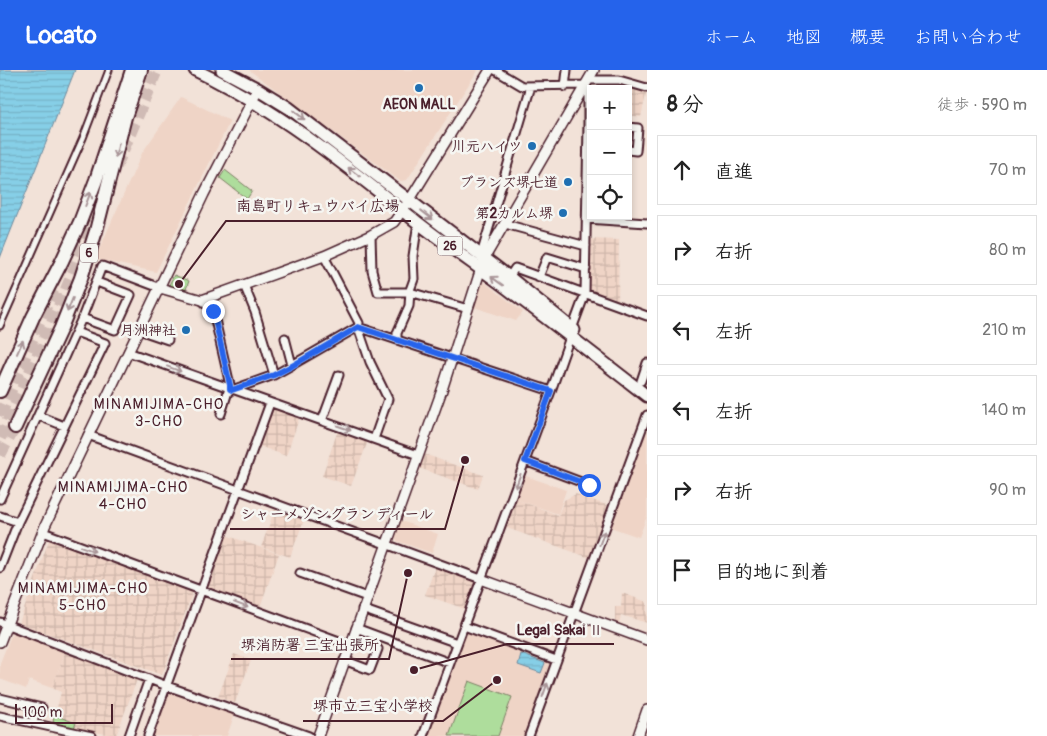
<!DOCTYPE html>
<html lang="ja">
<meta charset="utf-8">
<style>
body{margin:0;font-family:Pangolin,"Klee One",sans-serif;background:#f2f2f2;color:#222}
.controls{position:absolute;right:15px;top:15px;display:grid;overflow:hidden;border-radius:0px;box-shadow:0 2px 8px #0003}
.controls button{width:45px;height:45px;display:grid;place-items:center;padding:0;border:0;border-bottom:1px solid #e0e0e0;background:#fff;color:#222;font:25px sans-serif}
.scale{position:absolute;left:15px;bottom:12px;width:98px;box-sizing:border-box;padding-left:5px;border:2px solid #4a1f2b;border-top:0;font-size:14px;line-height:18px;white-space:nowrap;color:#4a1f2b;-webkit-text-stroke:4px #f6f6f2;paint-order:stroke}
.stop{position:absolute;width:15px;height:15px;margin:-11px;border:4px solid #2563eb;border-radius:50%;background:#fff}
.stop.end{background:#2563eb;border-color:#fff;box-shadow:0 1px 5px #0008}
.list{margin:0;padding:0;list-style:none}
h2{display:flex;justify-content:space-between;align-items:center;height:65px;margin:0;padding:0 20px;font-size:21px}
h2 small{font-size:16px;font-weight:400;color:#767676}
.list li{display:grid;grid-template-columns:32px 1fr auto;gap:15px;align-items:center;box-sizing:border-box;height:70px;margin:0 10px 10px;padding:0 10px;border:1px solid #e0e0e0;border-radius:0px}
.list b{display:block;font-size:19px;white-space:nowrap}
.list em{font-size:16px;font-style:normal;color:#767676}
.icon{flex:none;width:28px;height:28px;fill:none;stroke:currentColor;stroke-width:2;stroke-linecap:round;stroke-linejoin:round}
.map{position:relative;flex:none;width:647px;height:666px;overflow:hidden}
header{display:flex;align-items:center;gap:30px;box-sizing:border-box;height:70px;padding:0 25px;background:#2563eb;color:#fff}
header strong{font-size:24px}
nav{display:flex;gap:28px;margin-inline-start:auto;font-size:18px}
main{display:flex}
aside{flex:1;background:#fff}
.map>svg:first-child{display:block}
</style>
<header>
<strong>Locato</strong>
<nav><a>ホーム</a><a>地図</a><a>概要</a><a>お問い合わせ</a></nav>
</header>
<main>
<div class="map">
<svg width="647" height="666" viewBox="0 0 647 666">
<defs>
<pattern id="industrial-grid" width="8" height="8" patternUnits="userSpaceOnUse" patternTransform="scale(1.25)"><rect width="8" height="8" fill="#efd4c6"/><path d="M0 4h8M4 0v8" fill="none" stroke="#ceb6aa"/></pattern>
<pattern id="park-tufts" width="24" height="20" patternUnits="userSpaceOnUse" patternTransform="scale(1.25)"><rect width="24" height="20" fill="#aedd9c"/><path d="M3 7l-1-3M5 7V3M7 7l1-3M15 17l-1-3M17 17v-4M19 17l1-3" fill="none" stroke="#97bd87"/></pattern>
<pattern id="water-rules" width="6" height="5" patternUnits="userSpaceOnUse" patternTransform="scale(1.25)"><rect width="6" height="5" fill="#86cfe7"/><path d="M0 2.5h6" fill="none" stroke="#75b1c6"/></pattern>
</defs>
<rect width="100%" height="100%" fill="#f2e2d8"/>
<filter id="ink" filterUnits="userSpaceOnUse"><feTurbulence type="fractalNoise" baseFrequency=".02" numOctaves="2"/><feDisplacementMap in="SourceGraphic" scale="10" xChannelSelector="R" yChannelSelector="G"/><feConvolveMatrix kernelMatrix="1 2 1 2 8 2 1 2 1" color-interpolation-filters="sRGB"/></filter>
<g filter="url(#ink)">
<path fill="#efd4c6" d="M249 0H478L407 110 400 111Z
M181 27 230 51 156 202 95 189 142 83Z
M484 212 523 242 516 251 474 237 481 215Z
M646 357H647V446L639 467 610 457Z
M523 405 566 420 558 444 515 429Z
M401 451 438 464 432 483 397 471 395 467Z
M13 560 66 580 52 618 29 610 26 619 0 609V593Z
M469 561 550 590 551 594 525 666H427L466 563Z
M172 621 235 643 227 666H153L169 624Z"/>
<path fill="url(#industrial-grid)" d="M619 12 647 20 641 47 628 45V19H619Z
M589 169 619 170 618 233 590 224 588 221Z
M276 338 300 346 286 386 259 376 271 340Z
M338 360 368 371 351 416 322 406Z
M424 384 483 405 478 419 419 398Z
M576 424 609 436 590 488 504 457 515 429 558 445 564 430Z
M275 439 304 450 290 487 261 477Z
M226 465 279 484 260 537 207 518Z
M49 470 193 522 162 605 19 553Z
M435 497 475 512 476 516 468 540 425 525Z
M622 523 647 532V553L621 545 619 554 615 552V537H621Z
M66 580 138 607 116 666 74 658 76 653 55 645 61 622 52 618Z
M234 584 251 590 235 633 218 627Z"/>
<path fill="#aedd9c" stroke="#7c7e64" d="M469 611 512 627 498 666H449Z"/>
<path fill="url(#park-tufts)" stroke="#7c7e64" d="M225 100 252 121 247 129 220 108Z
M174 205 189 211 185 222 168 217Z
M54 645 76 653 74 658 53 653Z"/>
<path fill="url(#water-rules)" stroke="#6e899c" d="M0 0H75L0 188Z
M521 584 545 593 541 603 518 595Z"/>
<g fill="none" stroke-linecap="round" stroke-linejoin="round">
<path stroke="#d0bbb5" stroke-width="12" stroke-dasharray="12 6" stroke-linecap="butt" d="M116 97 157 0
M0 346 53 220
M0 368 52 253 94 152
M0 385 14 359"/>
<defs>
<path id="pedestrian" d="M0 256 83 68 109 0"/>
<path id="minor" d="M495 0 522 16 586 15 588 27V54L585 224 572 259
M588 10H619L647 18
M565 17 567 0
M628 57 638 58 636 81 628 80
M586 149 647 153
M505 154 586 176
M371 165 372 201 378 222H410L468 239
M324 186 359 253 358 257 370 292 388 329 374 369
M484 189 483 178 531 16
M509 207 515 198 647 246
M539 207 547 187 586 199
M244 215 255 242 274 305
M202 230 213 241 230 315 221 344
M82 248 115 260 131 225 97 212
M139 260 168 270
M285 268 292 295
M397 269V263L409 236 410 220 414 209 413 186 418 152
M128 282 418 385
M641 311 647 293
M232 320 274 305 292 295 358 257 551 321
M39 346 64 356
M322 351 339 305
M88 365 481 509
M525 391 589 415
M0 429 82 248 102 196 160 218
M0 446 18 452
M43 462 350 575
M0 498 18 452 105 273 76 262
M300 503 367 527
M362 539 457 573
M0 552 167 616 309 666
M464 556 556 590
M356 558 450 593
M344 590 370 600 378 579
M0 628 42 638
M0 646 92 666
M33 653 37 637
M129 666 149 609
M148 666 270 333
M423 666 551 321 570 267
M529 666 647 345"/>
<path id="tertiary" d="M160 218 202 230 324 186 371 165 394 152 409 131 490 0
M481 509 647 570
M0 572 45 456 204 124 258 19
M318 666 442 320 484 189 594 0
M638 666 647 640"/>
<path id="trunk" d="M195 0C277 39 347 96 417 152 448 176 480 198 512 222 557 256 602 291 647 326
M222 0 258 19 289 38 509 207 574 260"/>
<path id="motorway" d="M0 321 33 247 62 191 80 152 96 110 132 0
M15 357 61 258 81 208 96 161 125 47 141 0"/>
</defs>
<use href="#pedestrian" stroke="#4a1f2b" stroke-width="9"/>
<use href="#minor" stroke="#4a1f2b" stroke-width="11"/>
<use href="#tertiary" stroke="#4a1f2b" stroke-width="12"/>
<use href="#trunk" stroke="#4a1f2b" stroke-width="15"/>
<use href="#motorway" stroke="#4a1f2b" stroke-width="16"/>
<use href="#pedestrian" stroke="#f6f6f2" stroke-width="5"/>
<use href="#minor" stroke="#f6f6f2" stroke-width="7"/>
<use href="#tertiary" stroke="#f6f6f2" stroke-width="9"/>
<use href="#trunk" stroke="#f6f6f2" stroke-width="11"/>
<use href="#motorway" stroke="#f6f6f2" stroke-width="12"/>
</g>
<defs><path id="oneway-shaft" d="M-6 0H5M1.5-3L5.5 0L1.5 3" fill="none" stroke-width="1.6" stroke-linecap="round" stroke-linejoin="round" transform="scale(1.25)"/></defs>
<g stroke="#a99598">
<use href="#oneway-shaft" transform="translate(299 45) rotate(38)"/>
<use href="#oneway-shaft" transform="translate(117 80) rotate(104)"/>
<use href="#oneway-shaft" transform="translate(354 102) rotate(-143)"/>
<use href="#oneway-shaft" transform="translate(88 129) rotate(-69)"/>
<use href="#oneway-shaft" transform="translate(427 145) rotate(38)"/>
<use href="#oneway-shaft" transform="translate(497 211) rotate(-144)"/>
<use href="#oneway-shaft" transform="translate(70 235) rotate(112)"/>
<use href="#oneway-shaft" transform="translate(20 277) rotate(-66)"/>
<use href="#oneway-shaft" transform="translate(174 299) rotate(20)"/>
<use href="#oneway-shaft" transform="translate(344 358) rotate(19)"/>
<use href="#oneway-shaft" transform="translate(518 411) rotate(110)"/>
<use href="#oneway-shaft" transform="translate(602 468) rotate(-70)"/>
<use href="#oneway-shaft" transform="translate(88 479) rotate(20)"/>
<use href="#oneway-shaft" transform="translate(241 535) rotate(20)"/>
<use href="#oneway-shaft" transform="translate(545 620) rotate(-70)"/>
</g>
</g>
<g fill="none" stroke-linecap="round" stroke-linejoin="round" filter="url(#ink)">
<path stroke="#2563eb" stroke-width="6" d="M213 241 230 315V319L232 320 274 305 292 296 358 257 551 321 525 391 589 415"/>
</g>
<g fill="#1f6fb2" stroke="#f6f6f2" stroke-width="2">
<circle cx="419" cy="18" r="5"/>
<circle cx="532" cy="76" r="5"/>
<circle cx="568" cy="112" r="5"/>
<circle cx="563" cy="143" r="5"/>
<circle cx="186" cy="260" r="5"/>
</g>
<g text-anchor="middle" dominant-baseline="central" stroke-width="5" stroke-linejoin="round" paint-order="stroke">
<g fill="#f6f6f2" stroke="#7e6067" stroke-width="1">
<rect x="437.5" y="166.5" width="25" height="19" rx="4"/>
<rect x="80" y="173.5" width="18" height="19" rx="4"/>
</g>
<g font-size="12" font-weight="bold" fill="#4a1f2b">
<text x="450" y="176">26</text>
<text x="89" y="183">6</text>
</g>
<g font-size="14" font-weight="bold" fill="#4a1f2b" stroke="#f6f6f2" text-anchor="end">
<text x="419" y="34" text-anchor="middle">AEON MALL</text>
<text x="522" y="76">川元ハイツ</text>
<text x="558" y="112">ブランズ堺七道</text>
<text x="553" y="143">第2カルム堺</text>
<text x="176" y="260">月洲神社</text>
</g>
<g font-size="15" letter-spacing="1" fill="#4a1f2b" stroke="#f6f6f2">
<text x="159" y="334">MINAMIJIMA-CHO<tspan x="159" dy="17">3-CHO</tspan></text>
<text x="123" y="417">MINAMIJIMA-CHO<tspan x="123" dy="17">4-CHO</tspan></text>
<text x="83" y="518">MINAMIJIMA-CHO<tspan x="83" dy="17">5-CHO</tspan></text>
</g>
</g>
<path fill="none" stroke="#4a1f2b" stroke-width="2" d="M179 214L226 151H411M465 390L445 459H230M414 600L507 574H614M408 503L389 589H231M497 610L443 651H303"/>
<g fill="#4a1f2b" stroke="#f6f6f2" stroke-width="2">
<circle cx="179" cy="214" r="5"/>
<circle cx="465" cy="390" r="5"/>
<circle cx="414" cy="600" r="5"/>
<circle cx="408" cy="503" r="5"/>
<circle cx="497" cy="610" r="5"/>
</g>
<g font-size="15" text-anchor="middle" font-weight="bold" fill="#4a1f2b" stroke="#f6f6f2" stroke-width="5" stroke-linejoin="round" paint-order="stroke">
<text x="318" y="141">南島町リキュウバイ広場</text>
<text x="337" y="449">シャーメゾングランディール</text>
<text x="560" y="565">Legal Sakai Ⅱ</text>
<text x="310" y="580">堺消防署 三宝出張所</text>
<text x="373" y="641">堺市立三宝小学校</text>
</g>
</svg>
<div class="controls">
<button>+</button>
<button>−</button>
<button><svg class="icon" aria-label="locate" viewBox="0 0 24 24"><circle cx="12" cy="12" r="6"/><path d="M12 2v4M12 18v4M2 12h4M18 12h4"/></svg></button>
</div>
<div class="scale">100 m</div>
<div class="stop" style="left:589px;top:415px"></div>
<div class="stop end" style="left:213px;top:241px"></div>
</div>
<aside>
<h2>8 分<small>徒歩 · 590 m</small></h2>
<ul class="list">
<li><svg class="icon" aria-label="ahead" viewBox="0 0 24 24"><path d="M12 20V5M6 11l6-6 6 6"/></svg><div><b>直進</b></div><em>70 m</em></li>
<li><svg class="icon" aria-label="right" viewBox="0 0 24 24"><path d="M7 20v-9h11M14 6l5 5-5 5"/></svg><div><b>右折</b></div><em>80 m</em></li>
<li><svg class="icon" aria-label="left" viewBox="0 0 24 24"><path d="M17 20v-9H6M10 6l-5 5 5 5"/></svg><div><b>左折</b></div><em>210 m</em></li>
<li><svg class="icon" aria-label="left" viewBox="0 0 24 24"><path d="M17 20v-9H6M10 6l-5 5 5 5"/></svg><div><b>左折</b></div><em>140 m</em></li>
<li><svg class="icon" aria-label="right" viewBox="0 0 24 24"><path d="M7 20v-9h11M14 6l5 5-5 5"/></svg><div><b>右折</b></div><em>90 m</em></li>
<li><svg class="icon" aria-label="arrive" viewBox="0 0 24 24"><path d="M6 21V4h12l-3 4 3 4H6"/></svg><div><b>目的地に到着</b></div></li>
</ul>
</aside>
</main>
